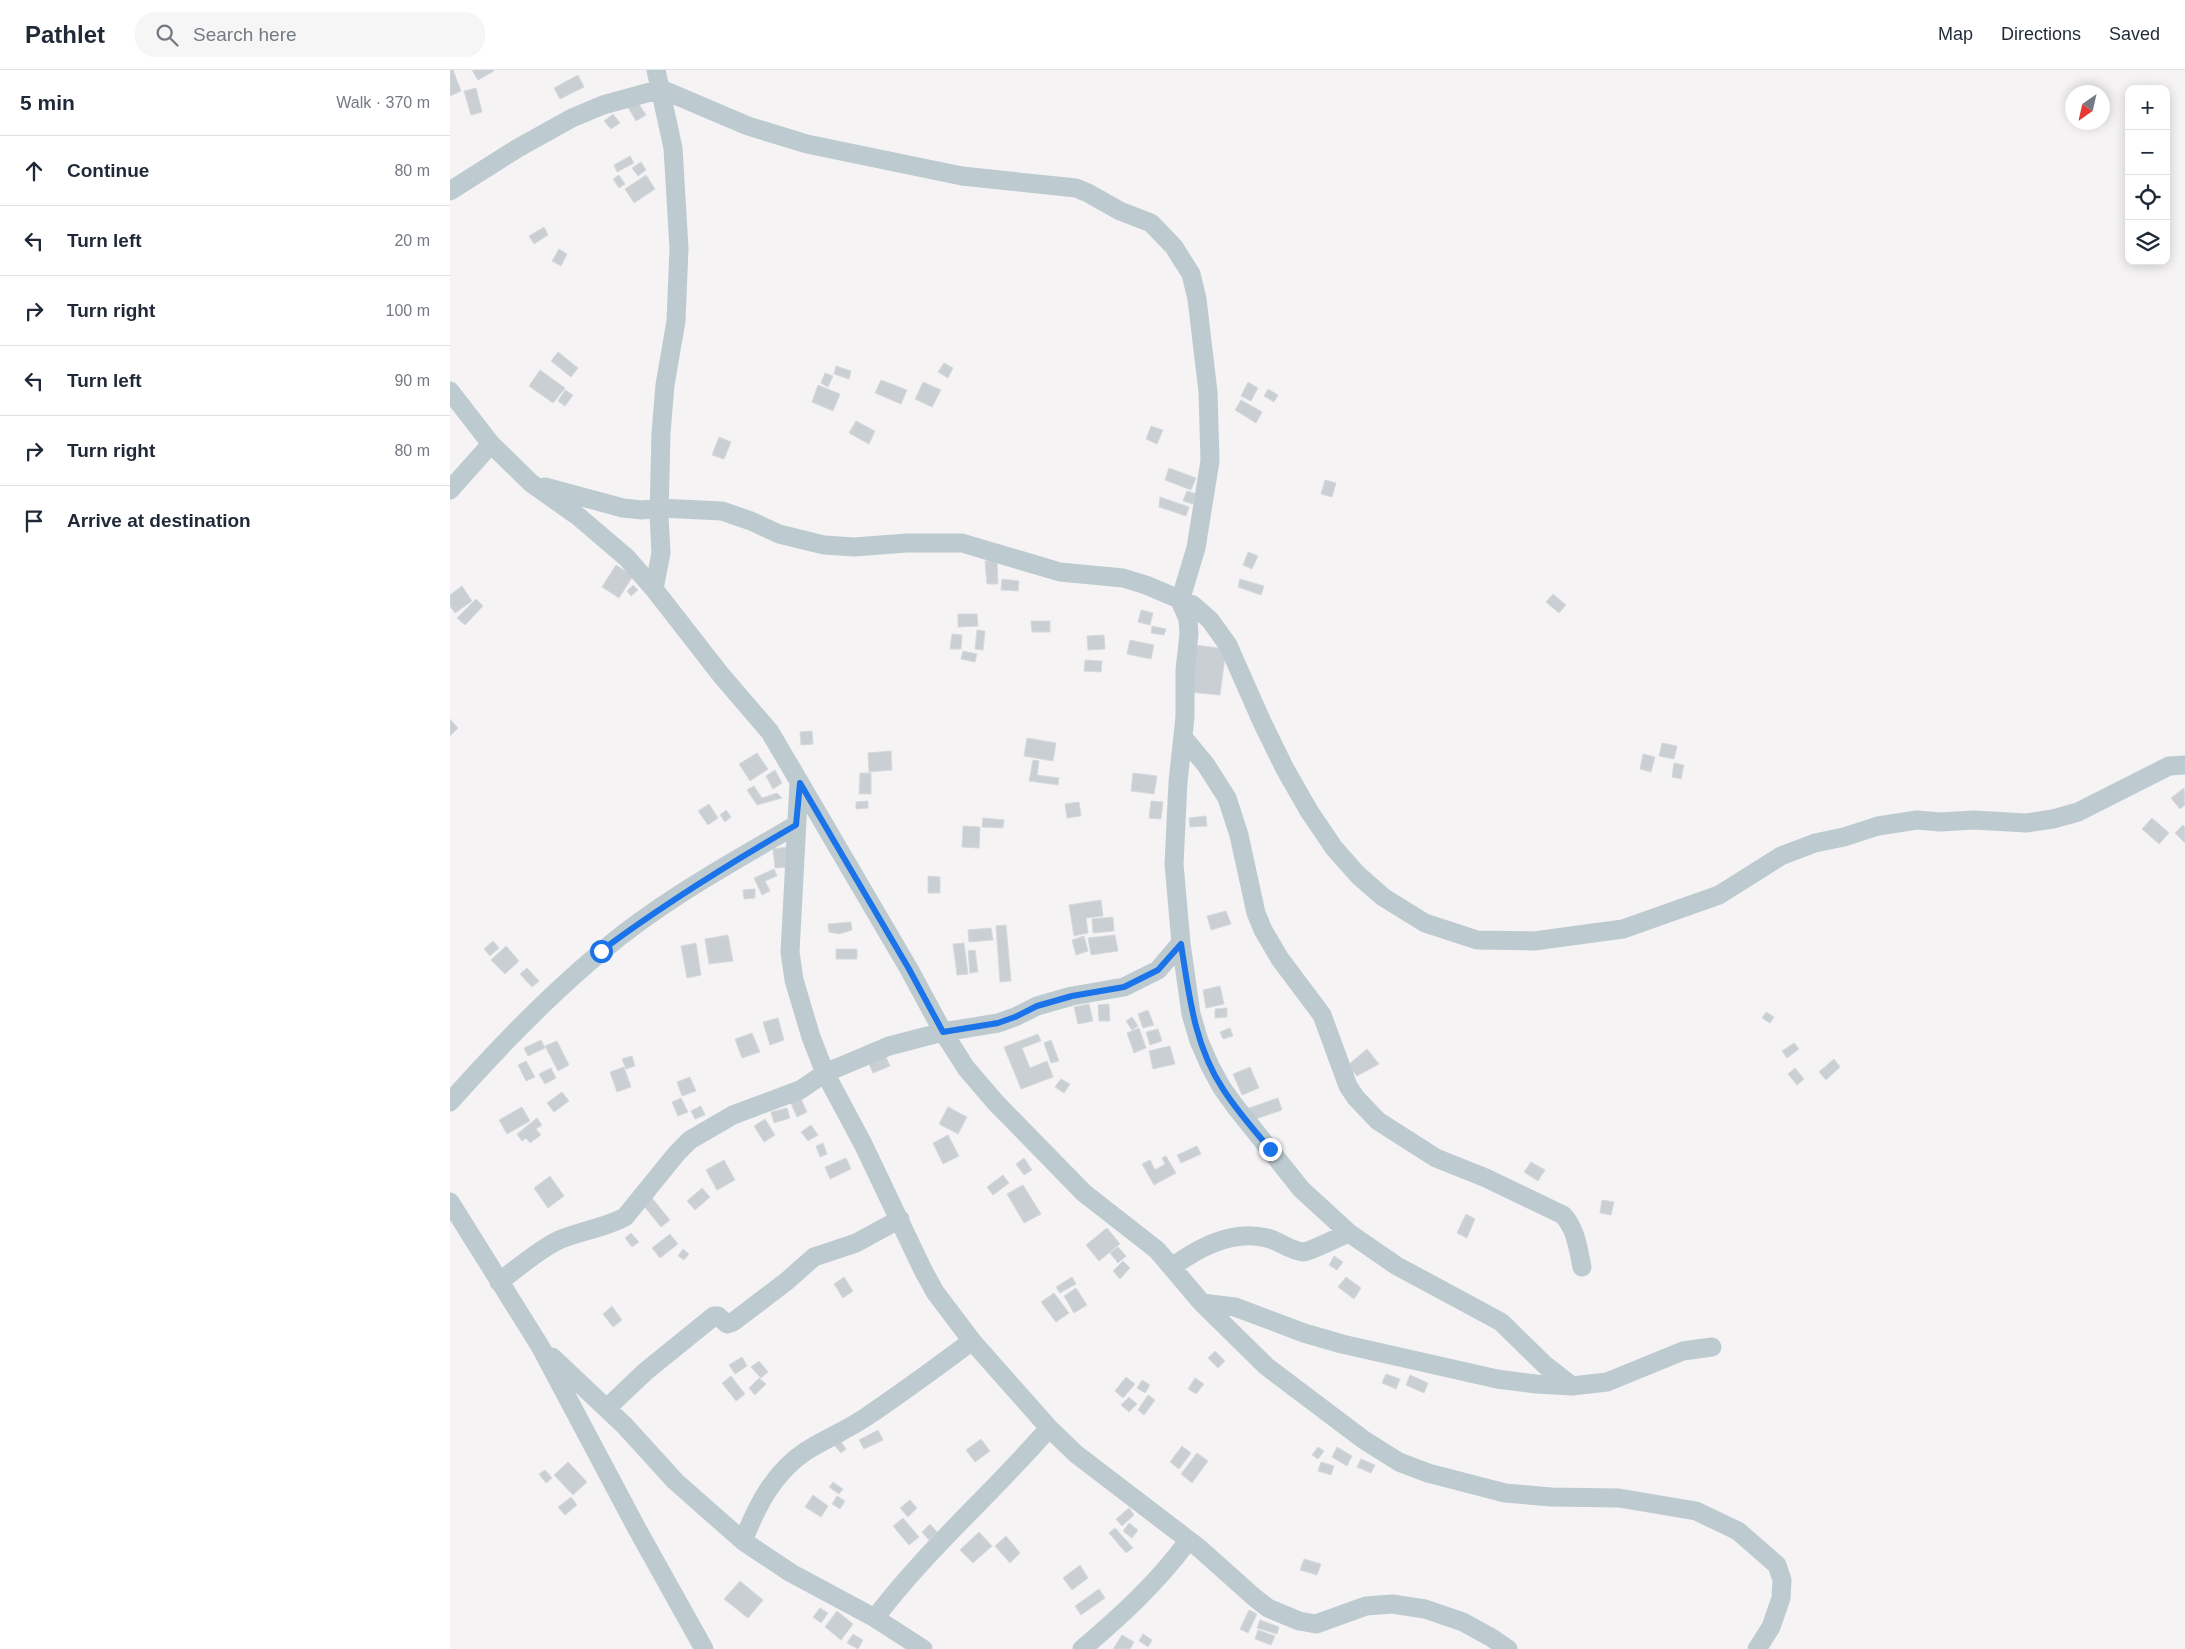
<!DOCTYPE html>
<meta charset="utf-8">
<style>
body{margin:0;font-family:Helvetica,sans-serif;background:#f6f6f7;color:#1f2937}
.controls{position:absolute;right:15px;top:15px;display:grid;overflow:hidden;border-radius:10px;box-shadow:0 2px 12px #0003}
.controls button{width:45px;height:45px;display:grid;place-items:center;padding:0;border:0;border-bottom:1px solid #e0e1e3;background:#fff;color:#1f2937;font:25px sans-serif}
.compass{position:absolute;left:1615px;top:15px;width:45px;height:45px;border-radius:50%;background:#fff;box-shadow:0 2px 12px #0003;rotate:214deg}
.stop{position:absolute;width:15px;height:15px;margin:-11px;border:4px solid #1a73e8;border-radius:50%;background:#fff}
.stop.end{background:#1a73e8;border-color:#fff;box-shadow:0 1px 5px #0008}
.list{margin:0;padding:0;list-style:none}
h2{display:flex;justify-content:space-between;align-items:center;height:65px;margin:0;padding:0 20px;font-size:21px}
h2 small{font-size:16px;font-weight:400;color:#747a83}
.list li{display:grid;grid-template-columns:32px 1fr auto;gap:15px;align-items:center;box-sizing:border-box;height:70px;padding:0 20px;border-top:1px solid #e0e1e3}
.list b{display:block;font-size:19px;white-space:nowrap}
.list em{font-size:16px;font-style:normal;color:#747a83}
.icon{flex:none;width:28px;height:28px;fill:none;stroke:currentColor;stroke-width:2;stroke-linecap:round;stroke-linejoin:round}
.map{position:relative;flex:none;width:1735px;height:1579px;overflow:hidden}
header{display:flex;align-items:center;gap:30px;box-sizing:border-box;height:70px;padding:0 25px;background:#fff;border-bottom:1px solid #e0e1e3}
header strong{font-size:24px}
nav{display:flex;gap:28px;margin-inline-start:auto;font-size:18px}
.search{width:350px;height:45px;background:#f6f6f7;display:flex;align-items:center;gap:12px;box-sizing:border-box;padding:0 18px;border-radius:20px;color:#747a83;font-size:19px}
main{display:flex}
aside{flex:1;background:#fff}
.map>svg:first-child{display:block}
</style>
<header>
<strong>Pathlet</strong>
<div class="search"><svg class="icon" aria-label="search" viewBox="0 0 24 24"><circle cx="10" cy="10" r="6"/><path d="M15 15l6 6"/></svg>Search here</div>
<nav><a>Map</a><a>Directions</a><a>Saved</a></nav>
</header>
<main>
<aside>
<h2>5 min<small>Walk · 370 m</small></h2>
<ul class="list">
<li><svg class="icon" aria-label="ahead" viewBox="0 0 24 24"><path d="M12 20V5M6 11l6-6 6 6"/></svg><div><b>Continue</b></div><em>80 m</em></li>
<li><svg class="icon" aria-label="left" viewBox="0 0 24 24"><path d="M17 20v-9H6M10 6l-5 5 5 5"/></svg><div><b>Turn left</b></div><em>20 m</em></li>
<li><svg class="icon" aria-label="right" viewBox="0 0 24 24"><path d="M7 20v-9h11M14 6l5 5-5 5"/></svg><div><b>Turn right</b></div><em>100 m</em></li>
<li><svg class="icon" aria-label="left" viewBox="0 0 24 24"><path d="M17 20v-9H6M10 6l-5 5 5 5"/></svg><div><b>Turn left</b></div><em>90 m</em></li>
<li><svg class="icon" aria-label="right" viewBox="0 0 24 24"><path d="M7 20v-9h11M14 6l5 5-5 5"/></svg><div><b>Turn right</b></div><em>80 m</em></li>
<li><svg class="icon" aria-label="arrive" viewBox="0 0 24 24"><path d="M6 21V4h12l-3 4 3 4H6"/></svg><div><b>Arrive at destination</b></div></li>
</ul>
</aside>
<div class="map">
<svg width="1735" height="1579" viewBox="0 0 1735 1579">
<rect width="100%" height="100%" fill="#f5f3f3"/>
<path fill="#c9cfd2" stroke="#d6dade" d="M0 0H3L11 21 0 26Z
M22 0H43L44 1 28 10Z
M128 5 134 17 110 29 104 18Z
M26 18 32 42 21 45 14 21Z
M187 31 196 45 186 51 178 37Z
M163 44 170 53 161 59 154 51Z
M180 86 184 93 167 102 164 95Z
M191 92 196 100 188 106 182 98Z
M169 105 175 114 169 118 163 109Z
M196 105 205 119 184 133 175 119Z
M94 157 98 165 84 174 79 166Z
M109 179 117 184 111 196 102 191Z
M108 282 128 298 121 307 101 291Z
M494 293 503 298 498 308 488 302Z
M386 296 401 301 399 309 384 304Z
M90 300 115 318 103 333 79 316Z
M375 303 383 306 378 317 371 313Z
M431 310 457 320 451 334 425 323Z
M473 312 491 320 482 337 465 329Z
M798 312 808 318 801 331 791 326Z
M368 315 390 324 383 341 362 332Z
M818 319 828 325 824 332 814 326Z
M115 320 123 325 115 336 108 331Z
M791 330 812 342 806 353 785 340Z
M406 351 425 361 419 374 399 363Z
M701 356 713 360 707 374 696 369Z
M269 367 281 372 274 389 262 385Z
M719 398 746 408 741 420 715 410Z
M875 410 886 413 882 427 871 424Z
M737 421 746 424 743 434 733 431Z
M710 427 739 437 736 446 709 437Z
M798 482 808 486 802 499 793 495Z
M547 490 548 514H537L535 491Z
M166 495 183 506 169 528 152 517Z
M552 509 569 511 568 521 551 520Z
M790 509 814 516 811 525 788 517Z
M183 515 188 520 181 526 177 521Z
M12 516 22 531 5 543 0 536V525Z
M1103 524 1116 535 1109 543 1096 532Z
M26 529 33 536 15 555 7 548Z
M691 540 703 543 700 555 688 552Z
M508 544H527L528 556 508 557Z
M581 551H600V562H582Z
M702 556 716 559 714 565 701 563Z
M527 560 535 561 533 580 525 579Z
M502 564 512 565 511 579H500Z
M654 565 655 579 638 580 637 566Z
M680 570 704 575 701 589 677 584Z
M745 575 776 579 770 625 739 622Z
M513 581 527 584 525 592 511 589Z
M635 590 652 591 651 602 634 601Z
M0 649 8 658 0 666Z
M362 661 363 674 351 675 350 662Z
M577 668 606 673 603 691 574 686Z
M1212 673 1227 676 1224 689 1209 686Z
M441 681 442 700 419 702 418 683Z
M307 683 318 699 300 711 289 694Z
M1193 684 1205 687 1201 702 1190 699Z
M583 690 589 691 587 705 609 708 608 715 579 711Z
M1224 693 1234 695 1231 709 1222 707Z
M325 700 332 713 323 719 316 706Z
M410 703H421V724H409Z
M683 703 707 706 704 724 681 721Z
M304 716 312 728 327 723 332 728 307 735 297 720Z
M1734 718 1735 735 1730 739 1721 728Z
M418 731V738L406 739V732Z
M701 731 713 732 711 749 699 748Z
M629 732 631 746 617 748 615 734Z
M259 734 268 748 258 755 248 741Z
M276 740 281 747 275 752 270 745Z
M756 746 757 756 740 757 739 748Z
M533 748 554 750 553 758 532 757Z
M1702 748 1719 763 1709 774 1692 759Z
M1733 755 1735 757V773L1725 763Z
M513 756 530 757 529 778 512 777Z
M337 777 339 797 325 798 323 779Z
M324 799 327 806 315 811 320 821 312 825 304 808Z
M478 806 490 807V823H478Z
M305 819V828L294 829 293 820Z
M651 830 653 846 636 848 638 863 624 866 619 835Z
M776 841 781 854 761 860 757 846Z
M663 847 664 861 643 863 642 849Z
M401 852 402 860 389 864 379 862 378 854Z
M556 855 561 911 550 912 546 856Z
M541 858 543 870 519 872 518 860Z
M278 865 283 891 259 894 255 869Z
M665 865 668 881 641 885 638 868Z
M634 866 638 881 626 885 622 870Z
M43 871 49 878 40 886 34 879Z
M246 873 251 905 237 908 231 876Z
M514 873 518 904 507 905 503 874Z
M56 876 69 891 55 904 41 890Z
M386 879H407V889H386Z
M525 880 528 902 520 903 518 881Z
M77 898 89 911 82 917 70 904Z
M770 916 774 934 756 938 753 920Z
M639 934 643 951 628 954 624 937Z
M659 934 660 951H649L648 935Z
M777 938V947L765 948V939Z
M698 940 704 955 693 958 688 944Z
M1316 942 1324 947 1320 953 1312 948Z
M682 947 688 956 682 960 676 951Z
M328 948 334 970 320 975 313 952Z
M689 958 696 978 684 983 677 963Z
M780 958 783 966 773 969 770 962Z
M708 959 712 971 700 975 696 962Z
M302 963 310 982 292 988 285 969Z
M588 964 591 971 572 978 580 998 597 991 603 1007 571 1019 554 977Z
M91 970 95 978 78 986 74 978Z
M601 970 609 991 601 993 594 973Z
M107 971 119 995 108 1001 95 976Z
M1344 973 1349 979 1337 988 1332 981Z
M720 976 725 994 703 999 699 981Z
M917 979 929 994 907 1006 898 995Z
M435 985 440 996 423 1003 418 992Z
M182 986 185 996 176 999 172 989Z
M1384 989 1390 997 1376 1010 1369 1002Z
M76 991 85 1007 76 1011 68 995Z
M174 997 181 1017 167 1022 160 1002Z
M800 997 809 1018 792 1025 783 1004Z
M101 998 106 1008 95 1014 89 1004Z
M1345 998 1354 1009 1347 1015 1338 1004Z
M240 1007 246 1021 232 1026 227 1012Z
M611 1009 620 1014 614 1023 605 1017Z
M112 1022 119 1031 104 1042 97 1033Z
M350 1027 357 1042 347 1047 340 1031Z
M231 1028 238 1042 228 1046 222 1032Z
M828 1028 832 1040 803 1050 799 1038Z
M251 1036 255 1045 245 1049 241 1041Z
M72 1037 80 1051 57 1064 49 1050Z
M498 1037 517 1047 508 1064 489 1054Z
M337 1038 340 1048 324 1053 321 1042Z
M87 1048 92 1055 86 1059 91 1065 80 1073 76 1068 72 1071 67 1064Z
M315 1049 325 1065 314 1072 304 1056Z
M361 1055 368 1065 358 1071 351 1062Z
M498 1065 509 1086 493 1094 483 1073Z
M373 1073 377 1084 370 1087 366 1076Z
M747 1076 751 1084 731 1093 727 1085Z
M716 1086 726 1103 704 1115 692 1094 700 1090 705 1100 715 1094 712 1088Z
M396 1088 401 1099 380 1109 375 1097Z
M574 1088 582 1100 574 1105 566 1094Z
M274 1090 285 1110 267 1120 256 1100Z
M1081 1092 1095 1100 1088 1111 1074 1102Z
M553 1105 559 1113 543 1125 537 1117Z
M100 1106 114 1126 98 1138 84 1118Z
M573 1115 591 1144 574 1153 557 1124Z
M252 1118 260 1127 245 1140 237 1131Z
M202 1128 220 1150 211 1157 193 1135Z
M1152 1130 1164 1132 1161 1145 1150 1143Z
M1016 1144 1025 1149 1017 1168 1007 1163Z
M657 1158 670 1174 649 1191 636 1175Z
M181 1163 189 1172 182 1177 175 1168Z
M220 1164 228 1174 210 1188 202 1178Z
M668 1177 676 1186 668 1193 660 1183Z
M233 1179 239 1184 234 1190 228 1186Z
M884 1186 893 1192 887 1200 879 1195Z
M673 1191 680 1198 670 1209 663 1201Z
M394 1207 403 1221 393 1228 384 1214Z
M622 1207 626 1214 610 1223 606 1217Z
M896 1207 911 1218 904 1229 888 1217Z
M626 1218 637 1235 624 1243 614 1226Z
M604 1223 619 1243 606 1252 591 1232Z
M162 1236 172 1250 163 1257 153 1244Z
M765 1281 775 1291 768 1298 758 1288Z
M292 1287 297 1296 285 1304 279 1295Z
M309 1291 318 1302 311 1308 301 1297Z
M936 1304 950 1309 946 1319 932 1313Z
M960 1305 978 1313 974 1323 956 1315Z
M281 1306 295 1324 286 1331 272 1313Z
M676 1307 685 1314 673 1328 665 1321Z
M309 1308 316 1314 305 1325 299 1318Z
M745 1308 754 1314 746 1324 738 1319Z
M692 1310 700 1315 695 1323 687 1318Z
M698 1325 705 1330 694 1345 688 1340Z
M679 1327 687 1334 679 1342 671 1335Z
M428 1360 433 1370 414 1379 409 1370Z
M531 1369 540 1381 525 1392 516 1380Z
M390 1370 396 1379 391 1383 384 1375Z
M732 1376 741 1383 729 1399 720 1392Z
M868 1377 874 1381 868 1389 862 1385Z
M887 1377 902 1386 897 1396 882 1387Z
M747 1383 758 1391 742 1413 731 1404Z
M911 1389 925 1395 921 1403 907 1397Z
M118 1392 137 1412 123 1425 104 1405Z
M871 1392 884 1396 881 1405 868 1401Z
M95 1400 102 1408 96 1413 89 1404Z
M383 1412 393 1419 389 1424 379 1417Z
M363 1425 378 1436 371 1447 355 1437Z
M387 1426 395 1431 390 1439 382 1434Z
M121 1427 127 1435 115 1445 108 1437Z
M460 1430 467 1438 458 1447 450 1438Z
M679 1438 684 1445 672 1456 666 1449Z
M453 1448 469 1467 459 1475 443 1456Z
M679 1453 688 1460 682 1468 673 1461Z
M480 1454 487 1462 479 1470 472 1462Z
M665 1458 683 1478 676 1483 659 1463Z
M529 1462 542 1476 523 1493 510 1480Z
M556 1466 570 1483 560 1493 545 1476Z
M854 1489 871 1494 867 1505 850 1500Z
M630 1495 638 1508 622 1520 613 1508Z
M290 1511 313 1530 298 1548 274 1529Z
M649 1519 655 1528 631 1545 625 1536Z
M370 1538 378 1543 371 1553 363 1547Z
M799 1540 807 1544 798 1563 790 1559Z
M387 1541 403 1554 391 1570 375 1557Z
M810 1550 829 1557 827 1564 807 1558Z
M808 1560 825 1566 821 1575 805 1569Z
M403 1564 413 1570 408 1579 397 1573Z
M693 1564 702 1570 698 1577 689 1571Z
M672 1565 684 1572 680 1579H663Z"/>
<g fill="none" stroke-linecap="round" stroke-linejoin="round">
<path stroke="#bdcbd0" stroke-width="19" d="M0 121 68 78 122 48 153 35 211 19 298 56 357 74 512 106 626 118 638 123 670 141 701 153 724 177 741 204 747 229 758 322 760 391 746 478 730 531 738 549 739 564 735 600V647L728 712 724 794 731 873 741 944 749 971 760 996 772 1018 785 1036 851 1119 899 1163 947 1196 1051 1252 1095 1295 1122 1316
M0 321 41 374 81 413 129 447 177 488 204 519 271 605 320 662 459 899 493 962 516 998 546 1033 634 1123 707 1180 752 1233 816 1296 914 1370 949 1392 978 1403 1055 1423 1101 1427 1169 1428 1246 1441 1288 1461 1327 1495 1332 1510 1331 1528 1321 1557 1307 1579
M95 417 173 438 192 440 209 438 272 441 301 451 329 464 374 475 404 477 457 473H512L610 502 673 508 696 515 743 535 760 550 778 575 812 652 835 699 859 741 884 778 908 805 933 827 975 853 1027 870 1084 871 1173 859 1269 825 1331 786 1365 773 1394 767 1428 756 1467 750 1490 752 1524 750 1576 753 1603 749 1628 742 1719 696 1735 695
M0 420 41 374
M204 519 211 483 209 445 211 363 215 315 226 251 229 178 223 78 206 0
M733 667 756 695 777 728 789 765 806 843 813 860 830 889 872 945 898 1016 906 1028 928 1051 986 1088 1036 1108 1113 1145C1126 1159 1128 1178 1132 1197
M349 713 340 882 344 910 361 967 375 1003 413 1074 473 1200 485 1222 522 1271 599 1358 626 1384 749 1478 805 1528 818 1538 849 1551 866 1554 916 1536 942 1534 975 1539 1013 1552 1042 1568 1058 1579
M0 1032C47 979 96 928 151 882 210 832 279 794 346 755
M0 1132 90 1276 186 1457 254 1579
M722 1197C749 1177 783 1159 817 1168 829 1171 841 1181 853 1182 860 1182 888 1167 899 1163
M49 1212C68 1198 88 1180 109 1170 131 1161 154 1158 175 1147L227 1083 240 1070 283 1045 350 1020 375 1003 439 976 493 962 548 953 565 947 587 936 622 926 674 917 708 900 731 873
M752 1233 785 1237 854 1263 892 1274 1047 1309 1086 1314 1122 1316 1157 1312 1233 1281 1262 1277
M102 1287 175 1356 225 1411 293 1471 341 1503 425 1548 473 1579
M157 1338 196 1301 264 1246H268L277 1254 283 1252 337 1211 364 1187 406 1173 450 1149
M293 1471C307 1436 323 1403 356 1381 375 1369 397 1360 416 1347 452 1323 487 1297 522 1271
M425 1548C477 1479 543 1423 599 1358
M632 1579C671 1546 708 1512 738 1471"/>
</g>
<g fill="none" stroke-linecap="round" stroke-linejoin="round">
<path stroke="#1a73e8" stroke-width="6" d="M151 881C214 834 277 795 346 755L350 713 459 899 493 962 548 953 565 947 587 936 622 926 674 917 708 900 731 874C739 924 744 975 773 1019 787 1041 804 1060 820 1079"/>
</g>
</svg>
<div class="controls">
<button>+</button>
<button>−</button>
<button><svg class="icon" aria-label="locate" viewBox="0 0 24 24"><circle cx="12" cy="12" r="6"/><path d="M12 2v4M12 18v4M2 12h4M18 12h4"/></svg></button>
<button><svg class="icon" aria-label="layers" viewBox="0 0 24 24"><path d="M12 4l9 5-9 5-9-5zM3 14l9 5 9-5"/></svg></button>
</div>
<svg class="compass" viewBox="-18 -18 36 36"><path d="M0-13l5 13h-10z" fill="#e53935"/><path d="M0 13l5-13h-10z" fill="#747a83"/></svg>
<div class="stop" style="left:151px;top:881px"></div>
<div class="stop end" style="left:820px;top:1079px"></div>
</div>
</main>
